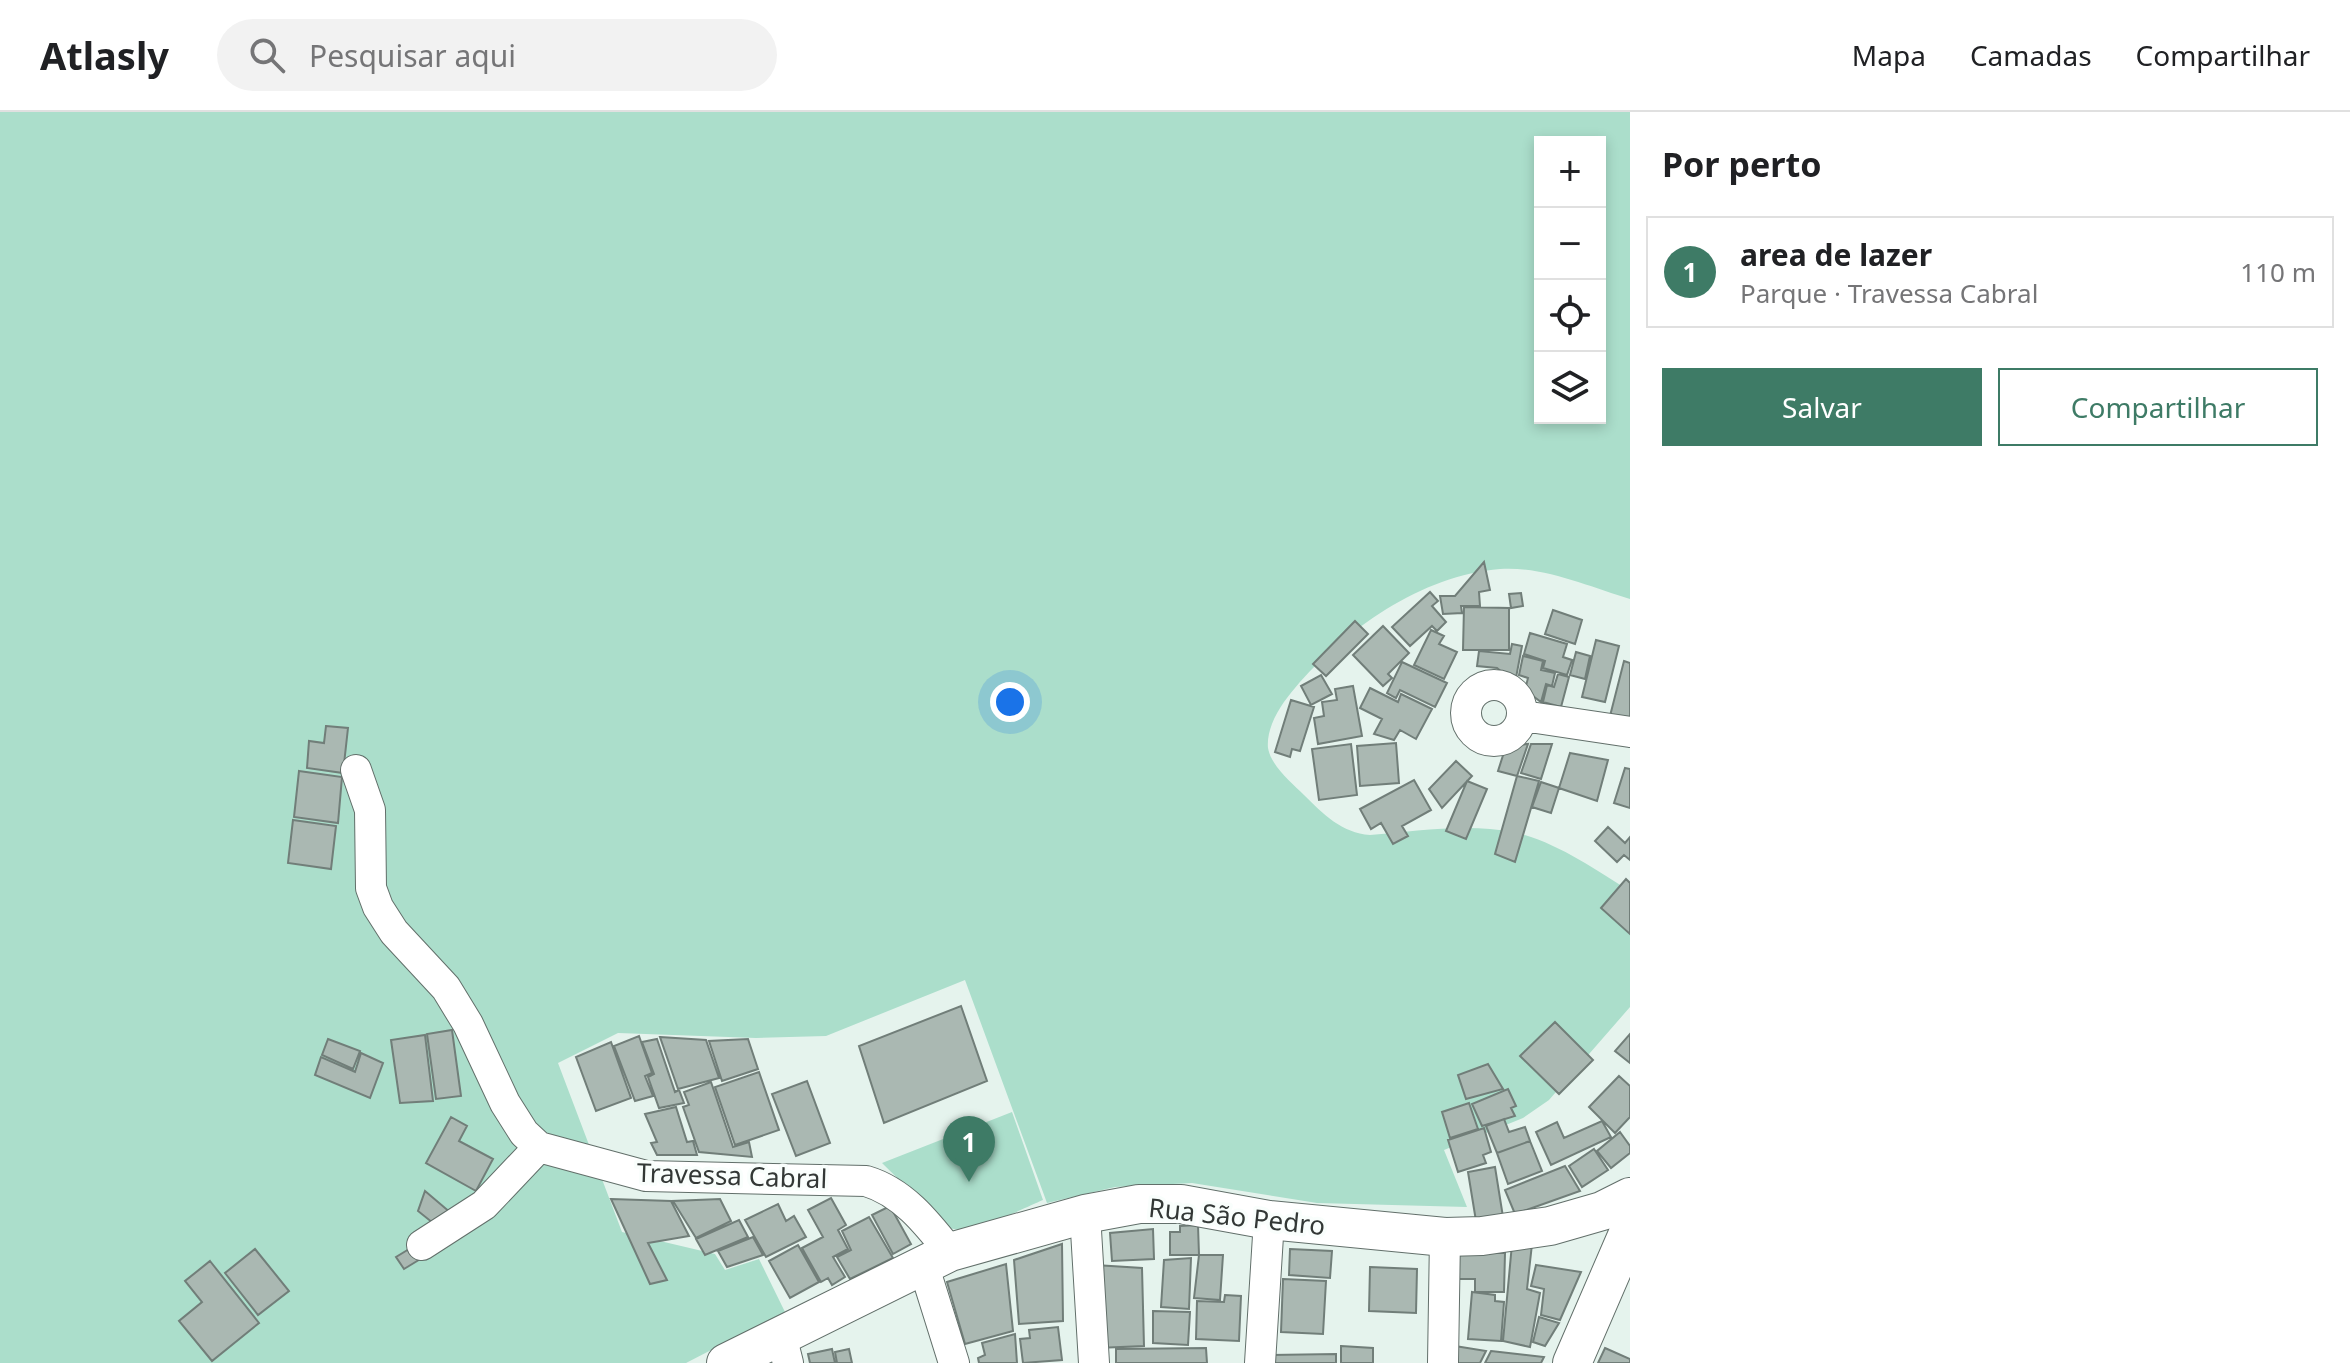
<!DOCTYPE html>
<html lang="pt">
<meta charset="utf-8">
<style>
body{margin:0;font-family:"Noto Sans",sans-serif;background:#f2f2f2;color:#202124}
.controls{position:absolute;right:24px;top:24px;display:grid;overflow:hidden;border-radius:0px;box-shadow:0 4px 12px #0003}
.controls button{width:72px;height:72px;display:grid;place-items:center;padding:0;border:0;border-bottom:2px solid #e0e0e0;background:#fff;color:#202124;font:40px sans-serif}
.you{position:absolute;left:1010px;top:590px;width:28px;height:28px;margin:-20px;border:6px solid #fff;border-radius:50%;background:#1a73e8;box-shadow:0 0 0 12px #1a73e833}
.badge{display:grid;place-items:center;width:52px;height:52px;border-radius:50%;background:#3e7b66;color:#fff;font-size:26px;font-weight:700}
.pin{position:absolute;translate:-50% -66px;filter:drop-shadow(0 2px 4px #0008)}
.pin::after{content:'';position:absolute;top:42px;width:28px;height:24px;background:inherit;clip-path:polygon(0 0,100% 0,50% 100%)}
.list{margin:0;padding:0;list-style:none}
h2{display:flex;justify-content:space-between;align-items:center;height:104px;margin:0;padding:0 32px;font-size:34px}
h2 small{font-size:26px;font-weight:400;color:#757577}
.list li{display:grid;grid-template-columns:52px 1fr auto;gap:24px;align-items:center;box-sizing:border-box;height:112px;margin:0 16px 16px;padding:0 16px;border:2px solid #e0e0e0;border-radius:0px}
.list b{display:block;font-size:30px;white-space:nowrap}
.list p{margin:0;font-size:26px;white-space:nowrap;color:#757577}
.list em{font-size:26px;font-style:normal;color:#757577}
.actions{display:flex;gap:16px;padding:24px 32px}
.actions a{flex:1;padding:18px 0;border:2px solid #3e7b66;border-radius:0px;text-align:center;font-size:28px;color:#3e7b66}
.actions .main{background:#3e7b66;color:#fff}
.icon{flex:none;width:44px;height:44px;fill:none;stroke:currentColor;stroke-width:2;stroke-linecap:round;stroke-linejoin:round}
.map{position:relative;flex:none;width:1630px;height:1251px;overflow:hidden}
header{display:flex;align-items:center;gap:48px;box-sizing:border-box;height:112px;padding:0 40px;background:#fff;border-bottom:2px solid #e0e0e0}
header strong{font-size:38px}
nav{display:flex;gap:44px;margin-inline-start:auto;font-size:28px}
.search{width:560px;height:72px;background:#f2f2f2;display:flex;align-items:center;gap:20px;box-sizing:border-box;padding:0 28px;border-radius:44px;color:#757577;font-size:30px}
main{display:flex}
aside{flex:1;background:#fff}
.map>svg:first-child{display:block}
</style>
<header>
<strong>Atlasly</strong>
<div class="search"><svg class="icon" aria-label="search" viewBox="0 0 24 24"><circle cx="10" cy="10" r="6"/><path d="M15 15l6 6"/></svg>Pesquisar aqui</div>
<nav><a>Mapa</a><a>Camadas</a><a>Compartilhar</a></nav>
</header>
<main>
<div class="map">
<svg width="1630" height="1251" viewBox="0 0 1630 1251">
<rect width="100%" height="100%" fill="#e5f3ed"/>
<path fill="#abdecb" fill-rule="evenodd" d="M0 0H1630V487C1590 475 1543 454 1500 457 1422 463 1344 518 1295 576 1282 591 1266 614 1268 636 1271 654 1292 671 1304 683 1323 702 1342 721 1370 723 1416 719 1468 711 1513 720 1555 729 1594 757 1630 779V895L1549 988 1523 1006 1444 1038 1467 1095 1317 1091 1192 1071 1115 1075 1047 1091 965 868 826 924 756 926 618 921 558 951 622 1120 715 1142 725 1158 759 1147 785 1200 686 1251H0ZM1540 30H1600V306H1540Z
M1012 1000 1043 1088C1021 1097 968 1126 947 1115L882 1051Z"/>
<path fill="#aab8b2" stroke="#717e79" stroke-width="2" d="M1484 450 1490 478 1479 480 1480 494H1461L1462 501 1443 502 1440 484H1455Z
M1430 480 1438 489 1432 494 1446 510 1437 519 1432 514 1410 534 1392 515Z
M1521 481 1523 494 1511 496 1509 482Z
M1464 495 1509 496V538H1463Z
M1553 498 1582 508 1575 532 1545 522Z
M1355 509 1368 522 1326 564 1313 552Z
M1383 514 1409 541 1388 562 1392 566 1383 574 1353 543Z
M1431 518 1444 524 1439 532 1457 540 1444 567 1414 553Z
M1530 521 1567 532 1563 545 1572 548 1567 563 1543 556 1545 549 1524 542Z
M1596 528 1619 534 1605 590 1582 585Z
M1512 532 1522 534 1515 571 1497 556 1477 554 1479 539 1510 542Z
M1576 540 1590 544 1585 567 1570 563Z
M1523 544 1543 549 1541 558 1555 561 1552 574 1546 572 1541 590 1525 578 1528 566 1519 563Z
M1624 549 1630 551V609L1610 604Z
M1402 550 1447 571 1435 595 1400 578 1396 586 1387 581Z
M1558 562 1569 565 1561 595 1543 590 1547 573 1554 575Z
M1321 563 1332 582 1311 593 1301 574Z
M1353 574 1362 624 1318 632 1314 606 1324 604 1322 590 1337 588 1335 577Z
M1370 576 1398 590 1401 582 1432 597 1416 627 1400 618 1394 628 1374 622 1382 607 1360 596Z
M1291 588 1314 595 1300 639 1292 637 1290 645 1275 640Z
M326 614 348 616 343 661 307 656 309 629 324 631Z
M1396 631 1399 671 1360 674 1357 634Z
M1351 632 1357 683 1319 688 1312 637Z
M1528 632 1517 664 1498 659 1506 634Z
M1531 632H1552L1541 667 1521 661Z
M1570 641 1608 648 1597 689 1559 676Z
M1456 649 1472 664 1442 696 1429 677Z
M1625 656 1630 657V696L1614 691Z
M299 659 342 665 338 711 294 705Z
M1517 664 1539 669 1515 750 1495 742Z
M1414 668 1431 698 1402 714 1408 724 1393 732 1381 711 1371 717 1360 697Z
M1467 669 1487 677 1466 727 1446 719Z
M1541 670 1559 676 1551 701 1532 695Z
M293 708 336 714 331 757 288 751Z
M1608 715 1625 731 1630 725V748L1624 743 1617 750 1595 729Z
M1626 767 1630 771V822L1601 796Z
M961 894 987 969 884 1011 859 934Z
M1555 910 1593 948 1559 982 1520 944Z
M452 918 461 984 436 987 427 922Z
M1630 922V951L1615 939Z
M425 923 433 989 400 991 391 928Z
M639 924 652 961 645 964 653 984 635 989 614 934Z
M660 925 706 928 719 966 678 977Z
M328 927 360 939 353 957 322 943Z
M657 927 675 980 679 978 684 991 659 996 648 965 654 962 642 930Z
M748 927 758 957 722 969 709 929Z
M611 930 631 986 596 999 576 945Z
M361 941 383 951 370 986 315 963 321 945 355 960Z
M1488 952 1503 977 1466 987 1458 963Z
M759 960 779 1018 735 1033 715 975Z
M1619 964 1630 974V1005L1615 1021 1589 995Z
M807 969 830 1031 796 1044 772 982Z
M711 970 733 1035 749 1030 752 1045 699 1040 683 995 689 993 684 980Z
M1508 977 1516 994 1511 996 1515 1004 1482 1014 1472 992Z
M1469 991 1478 1017 1450 1026 1442 1000Z
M676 995 687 1030 693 1029 697 1043H657L651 1031 657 1030 645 1002Z
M451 1005 467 1014 459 1029 493 1047 476 1079 426 1051Z
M1504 1007 1509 1020 1525 1015 1530 1029 1497 1041 1486 1014Z
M1602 1009 1611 1025 1551 1053 1536 1020 1557 1010 1564 1026Z
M1484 1016 1491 1040 1483 1043 1486 1051 1458 1060 1448 1028Z
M1620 1020 1630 1034V1041L1611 1056 1597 1039Z
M1530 1029 1542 1059 1508 1072 1497 1041Z
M1594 1037 1608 1058 1582 1075 1569 1054Z
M1565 1054 1580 1079 1515 1102 1505 1078Z
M1495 1055 1503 1105 1476 1109 1468 1060Z
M425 1079 451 1101 438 1115 418 1099Z
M831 1086 846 1113 838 1118 848 1137 833 1145 845 1165 832 1173 828 1166 821 1170 802 1136 823 1125 808 1098Z
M611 1087 671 1089 689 1124 648 1131 667 1168 650 1172Z
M720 1087 731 1109 696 1126 673 1089Z
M778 1092 786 1109 794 1104 806 1125 766 1145 745 1108Z
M890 1094 911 1132 893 1142 872 1103Z
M869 1105 893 1146 850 1167 837 1145 851 1138 842 1119Z
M739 1108 748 1125 705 1143 696 1127Z
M1198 1113 1199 1143H1170V1120H1180V1114Z
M1153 1117 1154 1147 1112 1149 1110 1121Z
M753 1125 763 1143 727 1155 718 1139Z
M1062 1132 1063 1209 1019 1212 1014 1148Z
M1512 1132H1532L1527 1177 1540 1181 1530 1235 1503 1229Z
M798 1133 819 1170 790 1186 769 1149Z
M414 1134 422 1146 404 1157 396 1145Z
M255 1137 289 1179 258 1203 225 1161Z
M1290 1137 1332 1139 1330 1166 1289 1163Z
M1454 1140 1505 1141 1504 1180H1475V1167H1453Z
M1199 1143H1223L1220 1188 1194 1186Z
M1191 1146 1189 1197 1161 1195 1164 1148Z
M210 1149 259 1211 212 1249 179 1209 202 1190 185 1169Z
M1006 1152 1013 1219 965 1232 947 1170Z
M1095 1153 1142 1156 1144 1234 1097 1236Z
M1536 1153 1581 1160 1560 1208 1541 1203 1544 1177 1531 1174Z
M1370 1155 1417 1157 1416 1201 1369 1199Z
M1283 1167 1326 1169 1323 1222 1281 1220Z
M1472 1180 1495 1183V1189L1504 1190 1501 1229 1468 1227Z
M1225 1183 1241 1184 1239 1229 1196 1227 1197 1189 1224 1190Z
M1153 1199 1190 1200 1188 1233 1153 1231Z
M1539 1205 1559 1211 1545 1234 1533 1230Z
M1058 1215 1062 1248 1023 1251 1020 1227 1030 1226 1029 1218Z
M1015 1222 1017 1251H979L978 1246 985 1243 982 1231Z
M1341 1234 1373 1236V1251H1341Z
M1455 1234 1486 1239 1480 1251H1454Z
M1206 1236 1207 1251H1116V1237Z
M1605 1236 1630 1247V1251H1598Z
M832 1237 835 1251H810L808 1242Z
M849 1237 852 1251H837L835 1240Z
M1491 1239 1544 1245 1541 1251H1485Z
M1336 1242V1251H1270V1243Z"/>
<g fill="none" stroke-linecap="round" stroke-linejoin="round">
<defs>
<path id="minor" d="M1466 601a28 28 0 1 1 56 0a28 28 0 1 1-56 0Z
M1523 604 1630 620
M356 658 370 698 371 776 378 795 394 820 446 876 468 912 505 991 524 1021 539 1035 646 1064 866 1069C903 1080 927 1111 950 1140
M1085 1102 1094 1251
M422 1133 484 1093 539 1035
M923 1152 954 1251
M781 1223 788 1251
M1260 1251 1269 1108
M1443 1251 1445 1125"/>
<path id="tertiary" d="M726 1251 950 1140 1085 1102 1139 1092H1181L1269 1108 1445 1125 1482 1124 1550 1114 1602 1099 1630 1085
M1572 1251 1630 1117"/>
</defs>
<use href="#minor" stroke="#626f6a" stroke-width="32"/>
<use href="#tertiary" stroke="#626f6a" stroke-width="40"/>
<use href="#minor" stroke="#fff" stroke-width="30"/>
<use href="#tertiary" stroke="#fff" stroke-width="38"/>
</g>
<g text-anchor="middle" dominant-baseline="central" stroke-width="7" stroke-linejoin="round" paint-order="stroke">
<g font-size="26" fill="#333836" stroke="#f9fefc">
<text transform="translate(732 1063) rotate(2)">Travessa Cabral</text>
<text transform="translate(1237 1104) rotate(6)">Rua São Pedro</text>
</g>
</g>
</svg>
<div class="controls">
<button>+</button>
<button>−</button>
<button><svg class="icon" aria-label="locate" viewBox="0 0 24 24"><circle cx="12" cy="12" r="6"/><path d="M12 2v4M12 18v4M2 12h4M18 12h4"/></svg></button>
<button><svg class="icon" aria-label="layers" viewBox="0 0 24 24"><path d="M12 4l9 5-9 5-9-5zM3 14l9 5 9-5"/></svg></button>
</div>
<div class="you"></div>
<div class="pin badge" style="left:969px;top:1070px">1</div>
</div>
<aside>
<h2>Por perto<small></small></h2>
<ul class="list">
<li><span class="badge">1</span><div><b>area de lazer</b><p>Parque · Travessa Cabral</p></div><em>110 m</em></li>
</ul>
<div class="actions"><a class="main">Salvar</a><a>Compartilhar</a></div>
</aside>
</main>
